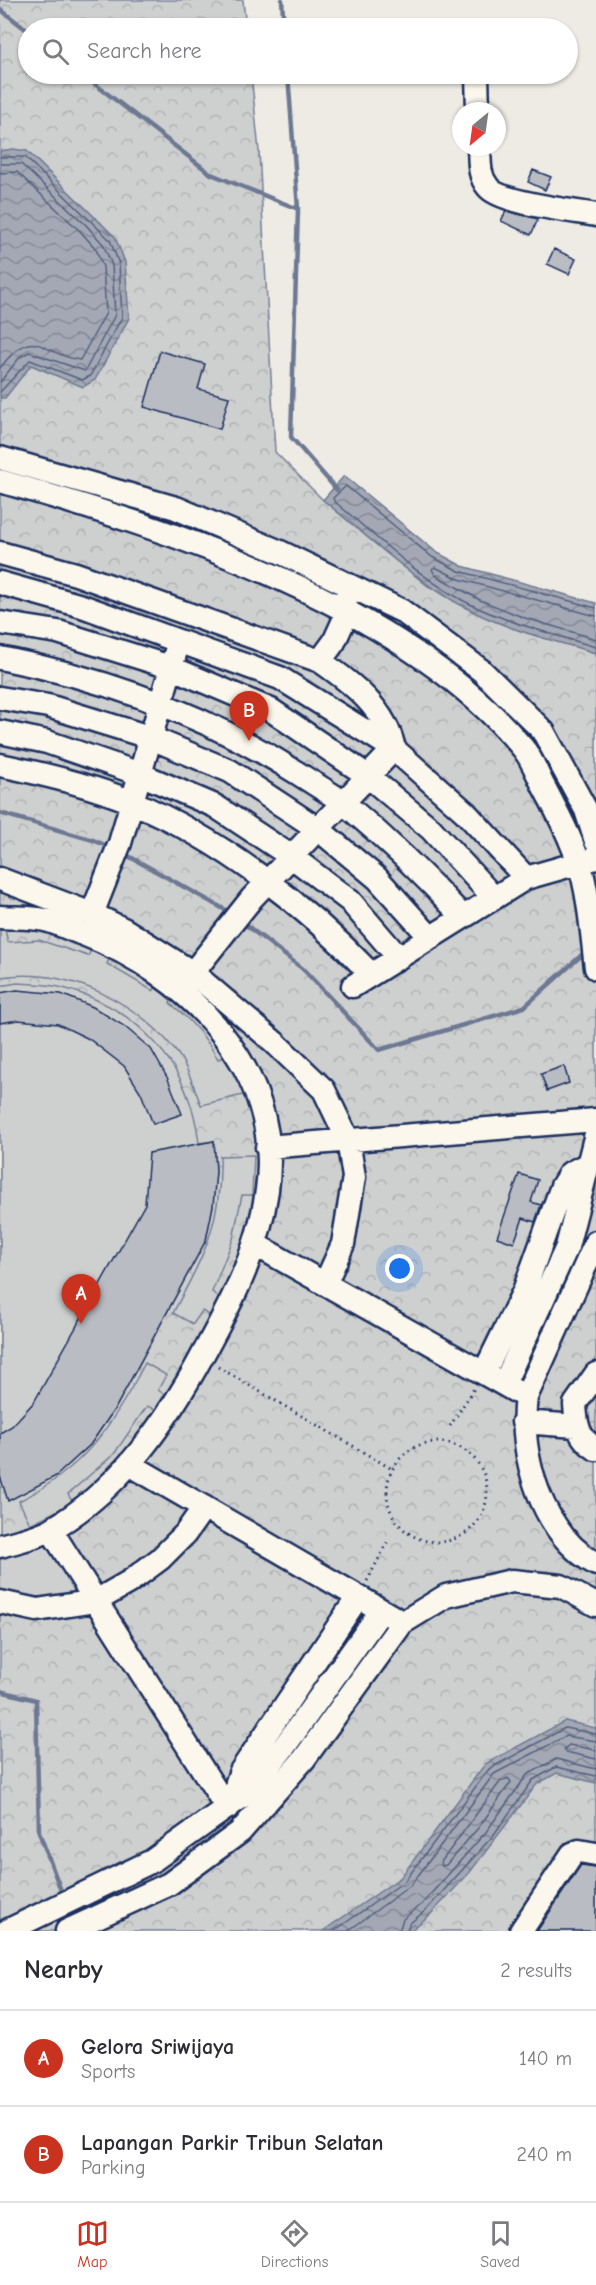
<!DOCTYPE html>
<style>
body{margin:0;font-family:"Comic Neue",sans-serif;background:#f2f2f3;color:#2b2b33}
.compass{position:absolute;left:452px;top:102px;width:54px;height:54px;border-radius:50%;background:#fff;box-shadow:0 2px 4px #0004;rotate:209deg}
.you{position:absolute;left:400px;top:1269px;width:21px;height:21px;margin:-15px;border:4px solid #fff;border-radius:50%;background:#1a73e8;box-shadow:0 0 0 9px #1a73e833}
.badge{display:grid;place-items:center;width:39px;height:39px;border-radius:50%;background:#c8321e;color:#fff;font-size:20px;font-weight:700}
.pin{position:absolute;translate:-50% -50px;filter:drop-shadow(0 2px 3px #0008)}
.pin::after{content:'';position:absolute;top:32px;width:21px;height:18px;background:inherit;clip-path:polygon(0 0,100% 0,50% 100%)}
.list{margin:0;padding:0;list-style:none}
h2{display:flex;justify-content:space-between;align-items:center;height:78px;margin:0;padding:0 24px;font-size:26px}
h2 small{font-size:20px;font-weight:400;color:#7c7c81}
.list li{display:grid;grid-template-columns:39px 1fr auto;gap:18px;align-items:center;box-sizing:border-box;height:96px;padding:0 24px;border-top:2px solid #e1e1e2}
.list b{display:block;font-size:22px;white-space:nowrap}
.list p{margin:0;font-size:20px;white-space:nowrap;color:#7c7c81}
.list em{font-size:20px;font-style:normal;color:#7c7c81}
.icon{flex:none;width:33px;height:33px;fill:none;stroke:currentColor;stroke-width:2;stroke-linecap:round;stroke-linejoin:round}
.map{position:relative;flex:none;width:596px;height:1931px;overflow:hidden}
.search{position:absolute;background:#fff;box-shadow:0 2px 4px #0004;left:18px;right:18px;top:18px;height:66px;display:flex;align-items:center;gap:15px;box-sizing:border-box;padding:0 21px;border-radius:33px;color:#7c7c81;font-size:22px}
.sheet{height:270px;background:#fff}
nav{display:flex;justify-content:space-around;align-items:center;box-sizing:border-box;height:84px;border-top:2px solid #e1e1e2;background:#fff;font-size:16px;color:#7c7c81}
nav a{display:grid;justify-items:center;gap:3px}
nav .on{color:#c8321e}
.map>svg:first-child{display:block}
</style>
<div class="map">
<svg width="596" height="1931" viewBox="0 0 596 1931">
<defs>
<pattern id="park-crowns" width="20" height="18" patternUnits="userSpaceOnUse" patternTransform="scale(1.5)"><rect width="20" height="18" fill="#cecfcf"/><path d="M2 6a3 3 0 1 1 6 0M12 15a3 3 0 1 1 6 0" fill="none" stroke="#b0b2b4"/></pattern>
<pattern id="water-waves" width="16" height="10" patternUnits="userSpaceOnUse" patternTransform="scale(1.5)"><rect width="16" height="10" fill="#a3a8b4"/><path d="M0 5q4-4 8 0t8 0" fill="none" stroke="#848996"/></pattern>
</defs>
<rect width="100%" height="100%" fill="#eeebe4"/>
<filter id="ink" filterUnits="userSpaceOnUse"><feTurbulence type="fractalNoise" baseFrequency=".0167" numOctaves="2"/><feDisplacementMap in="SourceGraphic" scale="12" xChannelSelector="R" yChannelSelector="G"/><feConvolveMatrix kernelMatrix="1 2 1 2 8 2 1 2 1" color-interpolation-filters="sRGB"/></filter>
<g filter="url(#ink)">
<path fill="url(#park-crowns)" stroke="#747f96" stroke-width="1.5" d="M0 0H243L246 28H28V74H251L259 151 275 452 323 500 428 586 521 631 596 653V1931H0Z"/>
<path fill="#cecfcf" stroke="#747f96" stroke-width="1.5" d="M0 930H5L8 942 39 940 88 956 93 946 111 954 107 964 153 991 159 983 175 993 170 1003C190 1019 206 1037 218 1059L228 1056 247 1094 201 1105C194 1088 189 1069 178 1054 138 1001 67 967 0 977Z
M17 983C32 984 49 984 63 988 139 1008 190 1065 199 1143L214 1141 216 1171 213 1206 206 1240 116 1407 90 1445 56 1476 8 1501 4 1487H0V986Z
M254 1155 252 1195H242L233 1239 212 1292 222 1299 211 1316 202 1311 193 1324 173 1313C204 1255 222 1223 220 1156Z
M145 1363 166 1375 158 1390 167 1396 158 1411 147 1406 114 1454 68 1494 73 1503 30 1524 19 1501C84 1469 112 1426 145 1363Z
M52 1544 86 1600 0 1598V1556Z"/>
<path fill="url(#water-waves)" stroke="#6d7892" stroke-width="1.5" d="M13 149 27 151 115 237 125 262 129 318 95 380 83 387 31 365 5 398H0V151Z
M344 476 436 552 462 566 596 603V653C555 641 512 631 474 612 418 585 371 539 323 500Z
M565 1721 596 1728V1783L557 1773 537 1784 470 1872 430 1915 410 1931H323L401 1877 485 1764Z"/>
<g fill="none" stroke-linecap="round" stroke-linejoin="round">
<path stroke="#515f80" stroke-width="1.5" d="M0 157H25L110 240 119 264 122 317 90 376 82 380 30 360 0 392
M0 164H21L86 225 103 244 112 265 115 315 85 371 29 352 20 357 0 382
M0 173 17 172 80 231 96 249 103 267 106 313 80 360C39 354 36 322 0 368
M596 608 459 571 432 557 346 486 333 498 334 501C379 539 424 583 478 608 516 625 556 635 596 647
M596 616 459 579 435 567 432 569 435 575 480 600 525 618 596 639
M596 1750 569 1745 564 1749 566 1752 596 1759
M508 1778 511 1782 479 1827 446 1865 442 1866 441 1862 500 1782Z
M334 1931 405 1881 489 1769 565 1728 596 1734
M348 1931 411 1885 494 1774 566 1736 596 1741
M399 1931 403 1919 421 1905 486 1832 527 1775 556 1759 596 1769
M407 1931 409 1924 426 1910 492 1837 533 1780 556 1767 596 1776"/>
<path stroke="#6d7892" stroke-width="4.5" d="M282 0 284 28
M0 9 28 31
M82 74 211 174 298 209
M288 74 298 209 291 437 337 490
M0 813 93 840 112 848
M123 853 231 913
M242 922 303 969 379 1050 524 1007 584 953
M0 1691 36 1700 39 1832 63 1896"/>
</g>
<path fill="#b9bcc3" stroke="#1b2f5e" stroke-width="1.5" d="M533 170 551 177 545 190 528 182Z
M506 211 538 219 531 235 501 221Z
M554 249 576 259 569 274 547 264Z
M160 351 205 364 198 389 229 397 220 429 144 407Z
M17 990 61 994 93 1007 124 1026 151 1049 168 1079 182 1114 153 1124 141 1093 124 1066 89 1039 58 1024 18 1020 0 1023V993Z
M564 1066 569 1083 547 1091 541 1074Z
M214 1141 216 1171 213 1206 206 1240 116 1407 90 1445 56 1476 8 1501 0 1476V1433L12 1426 34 1402 145 1204 149 1153Z
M519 1174 538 1180 531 1202 541 1205 535 1222 523 1218 514 1243 497 1237Z
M581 1865 596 1867V1931H537Z"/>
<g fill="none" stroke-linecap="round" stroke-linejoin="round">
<defs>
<path id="minor" d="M477 74 478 111
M479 147C480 161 478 175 488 187 500 203 574 211 596 215
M0 458 176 508 280 552 402 611 482 671 543 731 586 810 596 841
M0 481C173 530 404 605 522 747 532 758 537 774 544 787 561 819 580 855 586 891 591 917 593 943 596 968
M0 553 76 574 320 661C352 683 386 709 394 749L252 898 179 990
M0 583 82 606 280 678 394 749 465 812 526 878 353 986
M0 623 58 632 170 667 271 710 368 776 431 829 494 898
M0 658C107 679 207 715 299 774 314 784 331 793 345 804 387 839 426 877 463 917
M320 661 334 642 344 620 346 598
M0 698 48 706 149 737 230 771 318 829 377 878 430 937
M0 732 47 742 140 774 215 806 292 857 350 901 398 957
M0 765C44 774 90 785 132 802 222 840 304 904 371 974
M526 878 596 858
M0 879 92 914 125 930 193 973 274 1042 324 1090 348 1140 354 1177 343 1244 325 1284
M92 914 120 843 175 654
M0 917C14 918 31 917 45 920 58 923 71 930 83 934 187 974 284 1069 267 1190 258 1256 227 1311 195 1369 159 1432 116 1491 52 1529 36 1538 17 1541 0 1546
M267 1147 596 1120
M596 1242 526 1397C518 1455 542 1534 596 1564
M256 1245 526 1397
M484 1373 524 1291 562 1186 570 1173 590 1163
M596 1374 575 1404C576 1424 578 1438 596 1449
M504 1384 567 1247 596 1134
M523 1422 576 1426
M131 1465 393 1617
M51 1530 227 1808
M0 1602 37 1610 96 1601 129 1582 160 1559 185 1534 204 1507
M236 1801 237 1782 241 1771 358 1597
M7 1931 152 1861 247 1793 284 1747 381 1611
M67 1931 169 1884 240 1832 304 1759 402 1623 446 1596 512 1581 561 1586 596 1605
M521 1931 572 1854 579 1851 596 1854"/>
</defs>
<use href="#minor" stroke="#1b2f5e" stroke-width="27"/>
<path stroke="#1b2f5e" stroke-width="3" stroke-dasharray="1.5 4.5" stroke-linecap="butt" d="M218 1367 392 1469
M450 1426 475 1387
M387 1492a50 50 0 1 1 100 0a50 50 0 1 1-100 0Z
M367 1581 388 1541"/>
<use href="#minor" stroke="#fbf7ec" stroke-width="22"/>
</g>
</g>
</svg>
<svg class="compass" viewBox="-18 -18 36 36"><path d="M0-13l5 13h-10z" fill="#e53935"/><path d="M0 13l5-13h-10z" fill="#7c7c81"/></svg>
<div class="you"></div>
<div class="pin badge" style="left:81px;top:1324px">A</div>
<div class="pin badge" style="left:249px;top:741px">B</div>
<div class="search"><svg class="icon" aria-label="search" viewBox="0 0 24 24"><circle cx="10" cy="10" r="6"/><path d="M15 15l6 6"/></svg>Search here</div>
</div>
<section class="sheet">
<h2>Nearby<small>2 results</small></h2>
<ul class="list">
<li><span class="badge">A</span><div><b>Gelora Sriwijaya</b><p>Sports</p></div><em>140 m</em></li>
<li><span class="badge">B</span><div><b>Lapangan Parkir Tribun Selatan</b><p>Parking</p></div><em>240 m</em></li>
</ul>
</section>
<nav>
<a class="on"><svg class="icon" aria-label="map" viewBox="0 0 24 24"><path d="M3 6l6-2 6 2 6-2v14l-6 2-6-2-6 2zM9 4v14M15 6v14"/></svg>Map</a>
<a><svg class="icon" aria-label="directions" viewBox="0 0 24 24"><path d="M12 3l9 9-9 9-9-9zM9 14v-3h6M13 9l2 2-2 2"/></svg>Directions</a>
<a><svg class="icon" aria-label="saved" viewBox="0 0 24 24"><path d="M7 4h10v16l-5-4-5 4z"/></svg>Saved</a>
</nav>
